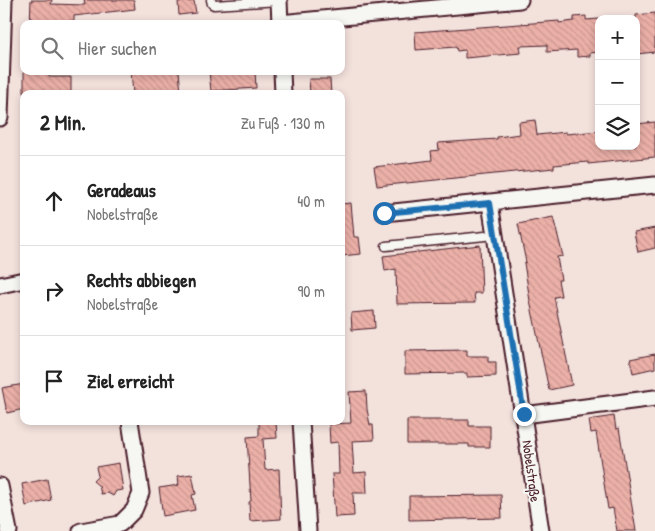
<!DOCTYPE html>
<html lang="de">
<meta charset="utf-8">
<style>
body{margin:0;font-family:"Patrick Hand",sans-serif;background:#f6f6f6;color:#222}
.controls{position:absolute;right:15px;top:15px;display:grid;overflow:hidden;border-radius:10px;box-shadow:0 2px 8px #0003}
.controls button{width:45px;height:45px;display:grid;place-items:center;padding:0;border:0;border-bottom:1px solid #e0e0e0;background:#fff;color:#222;font:25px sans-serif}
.stop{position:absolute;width:15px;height:15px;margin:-11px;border:4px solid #1f6fb2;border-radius:50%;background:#fff}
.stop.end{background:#1f6fb2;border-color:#fff;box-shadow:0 1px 5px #0008}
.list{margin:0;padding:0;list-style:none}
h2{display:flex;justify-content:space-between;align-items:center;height:65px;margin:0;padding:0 20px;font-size:21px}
h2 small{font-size:16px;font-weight:400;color:#767676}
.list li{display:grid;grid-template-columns:32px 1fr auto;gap:15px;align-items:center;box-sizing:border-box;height:90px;padding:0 20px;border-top:1px solid #e0e0e0}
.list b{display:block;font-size:19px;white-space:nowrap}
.list p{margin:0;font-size:16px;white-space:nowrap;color:#767676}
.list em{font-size:16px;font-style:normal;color:#767676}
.icon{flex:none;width:28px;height:28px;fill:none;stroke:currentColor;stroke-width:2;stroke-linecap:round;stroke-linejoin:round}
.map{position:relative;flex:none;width:655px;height:531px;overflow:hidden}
.search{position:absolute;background:#fff;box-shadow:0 2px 8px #0003;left:20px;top:20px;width:325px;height:55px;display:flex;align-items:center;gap:12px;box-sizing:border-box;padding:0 18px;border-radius:10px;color:#767676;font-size:19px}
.panel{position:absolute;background:#fff;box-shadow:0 2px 8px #0003;left:20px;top:90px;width:325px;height:335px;border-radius:10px}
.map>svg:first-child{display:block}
</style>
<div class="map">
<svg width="655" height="531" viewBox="0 0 655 531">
<defs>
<pattern id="building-back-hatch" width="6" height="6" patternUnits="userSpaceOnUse" patternTransform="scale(1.25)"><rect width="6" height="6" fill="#ebb0a8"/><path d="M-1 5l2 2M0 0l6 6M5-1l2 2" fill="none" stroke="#cb9791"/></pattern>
</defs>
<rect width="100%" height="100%" fill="#f3e1dc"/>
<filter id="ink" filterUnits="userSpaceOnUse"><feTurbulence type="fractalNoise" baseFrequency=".02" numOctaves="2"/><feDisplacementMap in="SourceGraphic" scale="10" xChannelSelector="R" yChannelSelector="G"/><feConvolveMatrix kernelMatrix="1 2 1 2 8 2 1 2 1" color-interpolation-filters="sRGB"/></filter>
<g filter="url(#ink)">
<path fill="url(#building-back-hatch)" stroke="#4a1f2b" d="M31 0H52L51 4 85 5 84 0H134L135 9 74 16V21H48V24H30Z
M194 1 196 13 179 15 178 2Z
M655 13V52L636 54V15Z
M586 16V20L599 19V52L590 53V56L577 57V50L547 52V45L520 46 521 53 465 58V50L457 51 456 47 416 50 415 32 559 21V23L574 21V17Z
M24 71H49V77H71V94H24Z
M131 71H179L181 93 133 94Z
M209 71H255L256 88 211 91Z
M309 79H330L331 94H310Z
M535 120 537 135 566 132V134L599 131V146H636V124L655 122V157L588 164V162L554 165V168L377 186 374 167 432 160 431 151 439 150 438 143 497 139V137L520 134 519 122Z
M351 203 354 237H359L361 254 341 256V204Z
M553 217 563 256 557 257 561 280H558L561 296 554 297 572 385 549 390 530 301 524 263 526 262 518 224Z
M655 228V248L638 252 634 232Z
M480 245 482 293H474L475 303 397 304 396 269 385 271 383 256Z
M374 311 375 328 352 330 351 313Z
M467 350V356H488V362H496V376L467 377V373L405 374V351Z
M655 354V368L633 373 630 359Z
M24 384V409L7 413 2 388Z
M366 391 367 409 370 425H373L374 440 352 441 354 473 366 472 367 493H353L354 516 335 517 332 474H339L338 442 330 443 329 424 351 423 349 392Z
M614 416 616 429 619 428 636 531H617L613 508 608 509 596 432 591 433 589 420Z
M407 420H469V426H490V447H469V444H407Z
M259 421H276L277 438 263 439 265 470 279 469 281 519 250 521 249 502 251 501 247 437 259 436Z
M119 463 123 490 116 491 113 496 108 493 101 494 99 486 93 481 98 476 96 467Z
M192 474 196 494 192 495 195 510 163 516 159 488 179 485 178 476Z
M47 479 51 500 26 506 22 484Z
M501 495 502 518 409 520V496Z"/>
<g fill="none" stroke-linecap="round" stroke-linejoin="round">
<defs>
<path id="service" d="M211 0 212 4 214 5 279 1
M386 246 495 235"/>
<path id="minor" d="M279 0 280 24
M280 23 520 0
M282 71 283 94
M0 118 4 0
M490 203 541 531
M384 213 655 185
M0 285 24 280
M524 415 655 398
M301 421 308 531
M0 486 9 531
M81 531 120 524 134 510 141 493 130 421"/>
</defs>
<use href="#service" stroke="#4a1f2b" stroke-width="11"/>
<use href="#minor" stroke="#4a1f2b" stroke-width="19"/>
<use href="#service" stroke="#f6f6f2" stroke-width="8"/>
<use href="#minor" stroke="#f6f6f2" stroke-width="15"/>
</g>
</g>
<g fill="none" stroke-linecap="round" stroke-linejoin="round" filter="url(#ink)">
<path stroke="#1f6fb2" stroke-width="6" d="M384 213 490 203 524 414"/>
</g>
<g text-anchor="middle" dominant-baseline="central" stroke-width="4" stroke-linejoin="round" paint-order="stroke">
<g font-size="14" fill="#4a1f2b" stroke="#f6f6f2">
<text transform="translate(532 471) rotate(82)">Nobelstraße</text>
</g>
</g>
</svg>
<div class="controls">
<button>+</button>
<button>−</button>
<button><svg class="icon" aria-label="layers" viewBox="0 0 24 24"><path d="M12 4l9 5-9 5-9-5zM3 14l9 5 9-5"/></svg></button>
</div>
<div class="stop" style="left:384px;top:213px"></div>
<div class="stop end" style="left:524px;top:414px"></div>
<div class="search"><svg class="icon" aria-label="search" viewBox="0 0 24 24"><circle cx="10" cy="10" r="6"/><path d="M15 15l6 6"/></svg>Hier suchen</div>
<section class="panel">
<h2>2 Min.<small>Zu Fuß · 130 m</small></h2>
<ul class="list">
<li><svg class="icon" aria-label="ahead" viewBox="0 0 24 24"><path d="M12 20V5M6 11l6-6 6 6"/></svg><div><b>Geradeaus</b><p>Nobelstraße</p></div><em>40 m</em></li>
<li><svg class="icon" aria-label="right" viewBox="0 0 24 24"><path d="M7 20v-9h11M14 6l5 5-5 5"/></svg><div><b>Rechts abbiegen</b><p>Nobelstraße</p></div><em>90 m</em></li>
<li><svg class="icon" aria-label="arrive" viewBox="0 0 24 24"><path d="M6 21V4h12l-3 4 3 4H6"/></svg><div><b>Ziel erreicht</b></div></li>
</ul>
</section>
</div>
